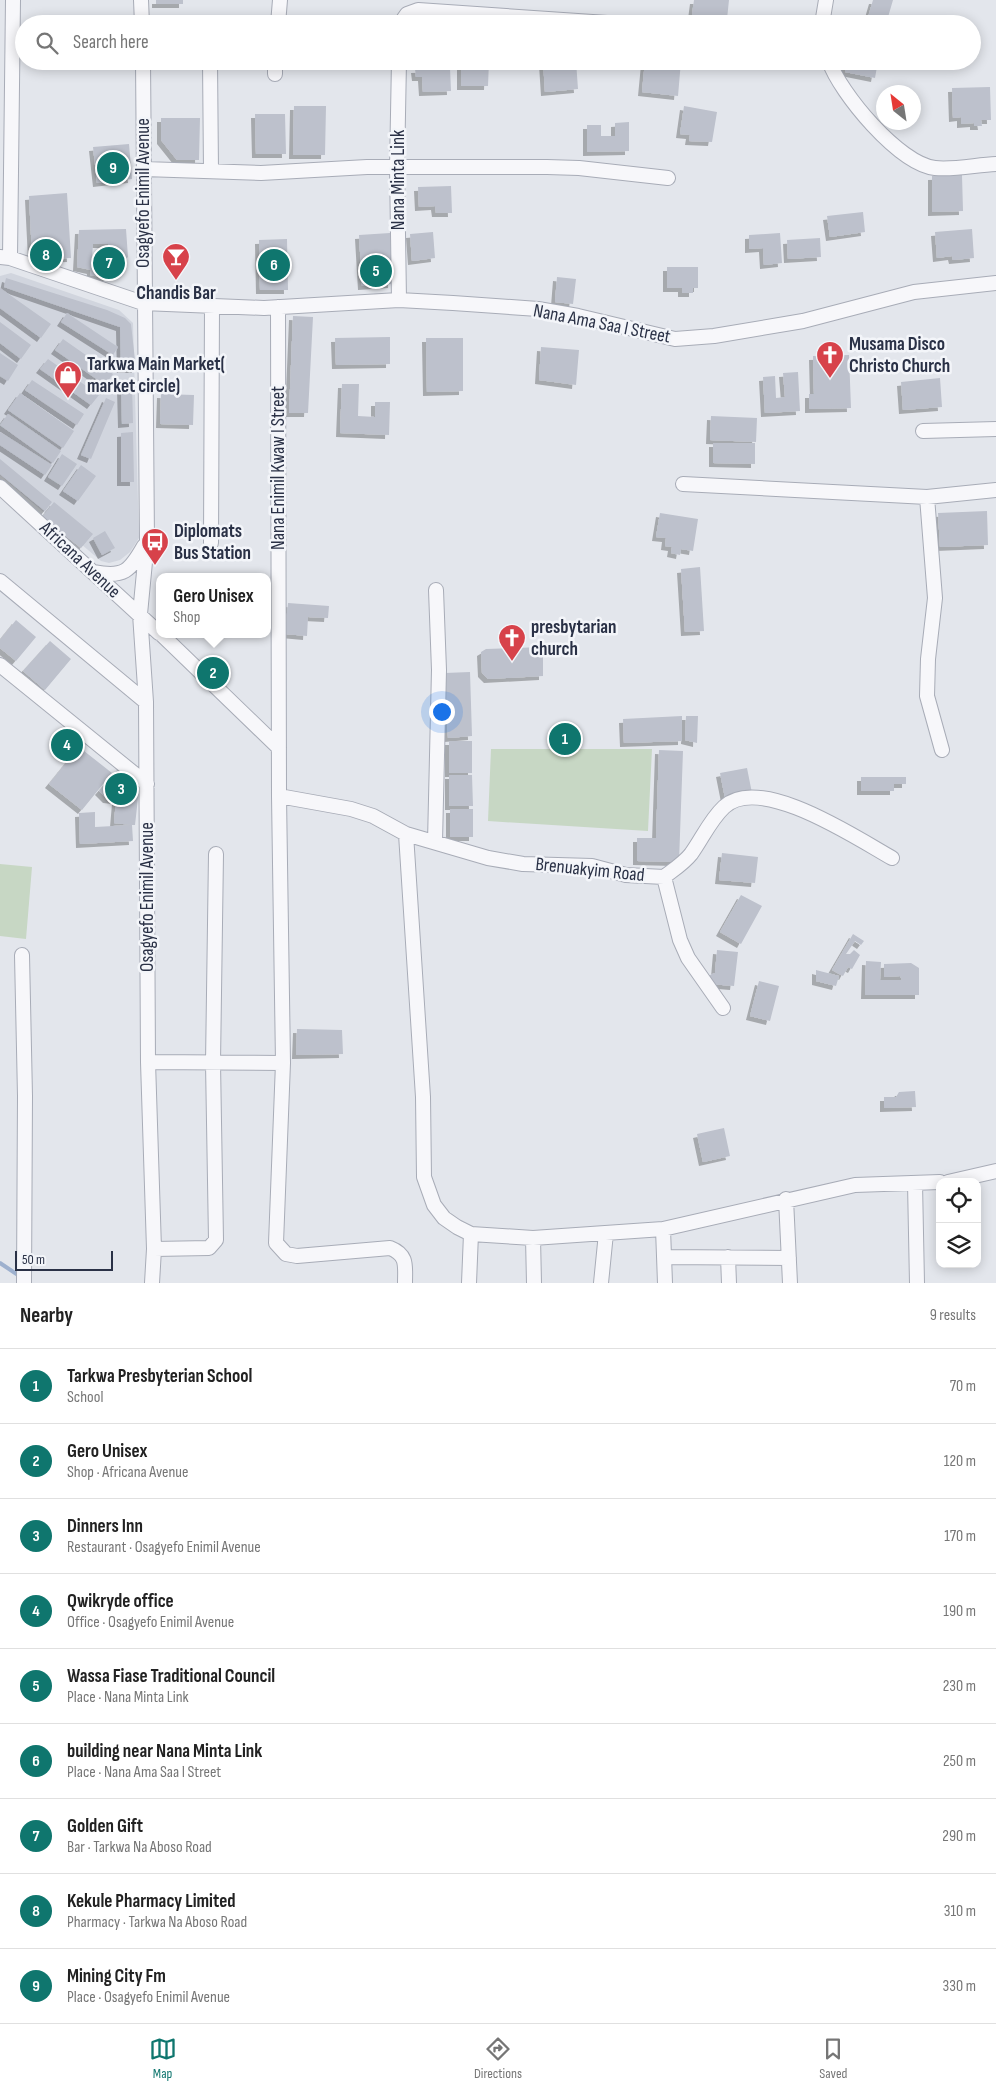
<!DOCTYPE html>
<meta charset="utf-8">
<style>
body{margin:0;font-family:"Sofia Sans Condensed",sans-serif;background:#f6f6f6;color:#222}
.controls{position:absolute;right:15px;bottom:15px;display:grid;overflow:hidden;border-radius:10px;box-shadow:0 2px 12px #0003}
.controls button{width:45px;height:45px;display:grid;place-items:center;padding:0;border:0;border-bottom:1px solid #e0e0e0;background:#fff;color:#222;font:25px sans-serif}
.compass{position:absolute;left:876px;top:85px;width:45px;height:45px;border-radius:50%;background:#fff;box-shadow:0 2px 12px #0003;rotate:330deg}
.scale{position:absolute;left:15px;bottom:12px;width:98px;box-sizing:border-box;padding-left:5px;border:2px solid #2a3146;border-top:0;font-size:14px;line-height:18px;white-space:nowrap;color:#2a3146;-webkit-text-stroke:4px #f3f5f9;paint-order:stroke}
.you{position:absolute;left:441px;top:711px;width:18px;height:18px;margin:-12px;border:4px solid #fff;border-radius:50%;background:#1a73e8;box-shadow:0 0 0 8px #1a73e833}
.badge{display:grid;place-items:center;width:32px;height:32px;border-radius:50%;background:#0f766e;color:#fff;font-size:16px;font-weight:700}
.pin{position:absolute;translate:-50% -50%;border:2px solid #fff;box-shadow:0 1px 5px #0006}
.popup{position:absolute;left:156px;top:573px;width:115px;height:65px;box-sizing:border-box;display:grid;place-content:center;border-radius:10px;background:#fff;filter:drop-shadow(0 1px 4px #0005);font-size:16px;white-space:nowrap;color:#767676}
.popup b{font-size:19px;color:#222}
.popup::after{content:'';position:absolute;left:50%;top:100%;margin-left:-10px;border:10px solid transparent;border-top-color:#fff}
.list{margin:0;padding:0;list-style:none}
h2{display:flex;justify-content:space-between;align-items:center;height:65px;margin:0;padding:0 20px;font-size:21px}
h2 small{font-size:16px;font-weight:400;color:#767676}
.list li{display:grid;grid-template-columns:32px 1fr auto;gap:15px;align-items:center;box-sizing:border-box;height:75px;padding:0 20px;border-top:1px solid #e0e0e0}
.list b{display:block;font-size:19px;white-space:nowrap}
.list p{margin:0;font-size:16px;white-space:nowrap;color:#767676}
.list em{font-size:16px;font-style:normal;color:#767676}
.icon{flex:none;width:28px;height:28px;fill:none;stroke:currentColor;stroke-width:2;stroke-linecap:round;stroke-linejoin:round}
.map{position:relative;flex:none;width:996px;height:1283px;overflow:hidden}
.search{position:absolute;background:#fff;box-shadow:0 2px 12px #0003;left:15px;right:15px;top:15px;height:55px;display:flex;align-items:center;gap:12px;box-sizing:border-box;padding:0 18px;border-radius:28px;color:#767676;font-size:19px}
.sheet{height:740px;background:#fff}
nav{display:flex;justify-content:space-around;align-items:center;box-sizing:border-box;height:70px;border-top:1px solid #e0e0e0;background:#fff;font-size:14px;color:#767676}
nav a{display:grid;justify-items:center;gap:2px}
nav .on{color:#0f766e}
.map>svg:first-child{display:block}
</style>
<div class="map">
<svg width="996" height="1283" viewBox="0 0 996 1283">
<defs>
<filter id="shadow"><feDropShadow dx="-4" dy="4" stdDeviation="0" flood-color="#0004"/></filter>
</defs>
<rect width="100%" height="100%" fill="#e3e6ec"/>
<path fill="#d1d5de" d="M11 273 119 310 133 323 139 538 130 552 120 560 109 563 101 561 0 475V276Z"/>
<path fill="#c7d7c4" d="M491 749H652L648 831 488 821Z
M0 864 32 867 26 939 0 936Z"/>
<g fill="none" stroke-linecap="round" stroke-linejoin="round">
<path stroke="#9db0ce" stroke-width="4" d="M0 1263 21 1277"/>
</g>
<path fill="#bdc1cc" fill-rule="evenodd" filter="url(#shadow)" d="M156 0H183V4H156Z
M694 0H729L727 19 692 15Z
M873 0H893L886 24H866Z
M461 61H489L488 86H461Z
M543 61H576L578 89 545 92Z
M645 61H681L678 96 642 92Z
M847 61H878L875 78 845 72Z
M450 68 451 91 423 92 422 77H416L415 69Z
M990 87 991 120H981L982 126H974V123L961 124V117L953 118 952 88Z
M294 106H326L325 155H293Z
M684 106 717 112 712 142 689 141 690 135 680 134Z
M255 114H285L286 154H256Z
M161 118H200L199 160H177L161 140Z
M629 122V151L587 152V125H601V136H615V123Z
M129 144 132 179 97 183 93 147Z
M962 175 963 211 932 212V176Z
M451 186 452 213H436L435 206 419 207 418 187Z
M67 193 71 258 43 259 32 255 29 196Z
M863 212 865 232 830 237 827 216Z
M126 229 128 257 106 278 90 275 91 270 77 267 79 230ZM93 244H108L109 250 98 257H92Z
M972 229 974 258 953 260 952 256 937 258 935 232Z
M433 232 435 258 412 261 410 234Z
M390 233 392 284 362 286 359 235Z
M780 233 782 263 764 265 763 248 749 249V235Z
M820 238 821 257 788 259 787 240Z
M287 239 288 290H260L259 240Z
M667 267H698V288H693V293H682V288H667Z
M557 277 576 279 573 304 555 302Z
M6 278 107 310 125 318 131 324 136 369H121L120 327 4 287Z
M0 288 51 324 41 338 0 308Z
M67 313 118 347 113 355 61 322Z
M293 316 313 317 308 413H289Z
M0 322 31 345 21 359 0 343Z
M390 337V364L336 365 335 338Z
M426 338H463V391L427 392Z
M63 339 113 374 105 385 55 350Z
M541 347 579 350 576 385 539 380Z
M0 353 18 365 8 381 0 376Z
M849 355 851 408 809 409V394H814L813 356Z
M48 359 99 395 91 405 40 369Z
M798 372 800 411 765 413 763 377 775 376 776 398 785 397 783 373Z
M940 378 942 407 903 410 901 382Z
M32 380 84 414 77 425 25 390Z
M132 384 133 423 122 424 121 385Z
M342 384H359L358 416 375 417V402H390L389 435 340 433Z
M20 393 74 431 63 448 8 410Z
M161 394 194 395 193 425 160 424Z
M106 398 115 402 91 459 81 455Z
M8 414 61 451 53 463 0 425Z
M711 416 757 418 756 442 710 440Z
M0 432 52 465 45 475 0 445Z
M133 432 134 482H121V433Z
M713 443H755V464L713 463Z
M62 454 77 464 62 486 48 477Z
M0 459 52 502 45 511 0 474Z
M81 465 96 476 78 501 63 491Z
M54 502 93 534 81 548 42 517Z
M987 511 988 545 940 547 938 513Z
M660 513 698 519 693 551 681 549 680 555 671 553 672 547 665 546 666 538 656 537Z
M105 531 115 548 102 555 93 538Z
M700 567 704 631 685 632 681 569Z
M288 603 329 606 328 618 308 617 307 636 285 634Z
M16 620 36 637 16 661 0 648V640Z
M50 641 71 659 45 690 23 671Z
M543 647V676L488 679 482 673 481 652 486 649Z
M470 672 472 736 448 738 445 673Z
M682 716V741L624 743 623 719Z
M686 716H698L697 743 685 740Z
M449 741H472V773H449Z
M79 747 112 773 82 810 49 784Z
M659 750 683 751 679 862 637 861V838H656Z
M747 768 752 793 725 798 720 773Z
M118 769 139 789 135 825H132L133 841 80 844 79 813 95 812V827L132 825 114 823 116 800 107 799 99 791Z
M449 775H472L473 806H449Z
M861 777H906V784H894V791H861Z
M450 809H473V837H450Z
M722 853 758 857 755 883 719 880Z
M741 895 762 906 741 944 720 932Z
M853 934 864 941 861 945 855 941 846 954H850L854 950 860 955 852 969 848 967 843 976 832 970Z
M717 950 738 952 734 986 710 984V975L715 973Z
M866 961 881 962 880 980H902L900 976 884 977V964L911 963 919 968V995H865Z
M816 970 839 976 836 986 816 981Z
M759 981 779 986 770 1021 750 1016Z
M297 1029 342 1030 343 1054 296 1055Z
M915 1091 916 1107 884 1108V1097H896L899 1092Z
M724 1128 730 1156 703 1162 697 1134Z"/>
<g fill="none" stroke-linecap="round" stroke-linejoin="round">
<defs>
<path id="minor" d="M141 0 142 24
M278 24 280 0
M400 24 407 14 418 10 622 24
M822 24 826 0
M143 61 147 541 140 614 146 702 148 1062 154 1249 152 1283
M210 61 211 171
M829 61C840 93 899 164 935 168 954 170 976 165 996 164
M275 74V61
M144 169 261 173 367 167H547L579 168 668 178
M0 257 10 258 143 303 264 308 399 300 453 303 538 309 578 316 675 339 714 336 803 321 914 292 996 283
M10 258 13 0
M399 300 397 167 399 61
M278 307 279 796 283 1063 276 1243 286 1254 297 1256 390 1248C408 1255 405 1266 405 1283
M923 431 996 429
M683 484 927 497 996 490
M0 487 159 633
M927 497 935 598 928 659 927 696 942 750
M211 543 212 306
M94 572C124 578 130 571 144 546
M0 581 146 702
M161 634 279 748
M0 665 147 784
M279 796 351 809 373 816 406 834 488 858 523 864 592 866 626 875 664 877C673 870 684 863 691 854 702 839 710 820 724 807 760 773 858 839 892 858
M406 834 423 1097 424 1177 434 1205 444 1218 457 1227 471 1234 533 1238 663 1229 855 1185 940 1182
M435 842 439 670 436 590
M664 877 680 940 688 958 723 1008
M22 955 25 1096 24 1283
M148 1062 283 1063
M948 1182 996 1171
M915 1183 917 1283
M786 1199 790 1283
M663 1229 665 1283
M533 1238 534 1283
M154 1249 209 1248 216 1240 213 1063 216 854
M664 1257 789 1258
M728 1257 729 1283
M469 1283 471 1234
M601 1283 606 1233"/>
</defs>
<use href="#minor" stroke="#a8acb7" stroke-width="16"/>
<use href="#minor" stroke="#f7f7fa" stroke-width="14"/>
</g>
<defs>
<symbol id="bar-pin" viewBox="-11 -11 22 30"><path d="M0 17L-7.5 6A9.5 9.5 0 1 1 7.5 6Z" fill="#d7424a" stroke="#f3f5f9"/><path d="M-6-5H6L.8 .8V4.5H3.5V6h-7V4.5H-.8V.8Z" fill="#fff"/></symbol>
<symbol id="church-pin" viewBox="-11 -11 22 30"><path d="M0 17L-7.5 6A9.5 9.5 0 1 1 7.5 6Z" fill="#d7424a" stroke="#f3f5f9"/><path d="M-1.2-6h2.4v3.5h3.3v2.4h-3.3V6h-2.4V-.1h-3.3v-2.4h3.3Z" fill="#fff"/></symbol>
<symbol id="shop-pin" viewBox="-11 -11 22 30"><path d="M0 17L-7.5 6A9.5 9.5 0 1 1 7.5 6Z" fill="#d7424a" stroke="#f3f5f9"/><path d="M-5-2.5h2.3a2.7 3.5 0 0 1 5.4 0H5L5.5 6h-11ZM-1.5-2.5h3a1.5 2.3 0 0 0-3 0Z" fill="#fff"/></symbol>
<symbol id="bus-pin" viewBox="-11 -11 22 30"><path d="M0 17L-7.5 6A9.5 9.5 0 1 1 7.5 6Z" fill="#d7424a" stroke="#f3f5f9"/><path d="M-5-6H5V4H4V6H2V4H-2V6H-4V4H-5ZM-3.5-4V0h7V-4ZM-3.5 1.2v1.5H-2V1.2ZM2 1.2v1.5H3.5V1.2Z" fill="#fff"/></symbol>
</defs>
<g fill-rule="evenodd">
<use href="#bar-pin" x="160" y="241" width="32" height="43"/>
<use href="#church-pin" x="814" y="339" width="32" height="43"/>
<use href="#shop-pin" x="52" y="359" width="32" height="43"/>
<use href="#bus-pin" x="139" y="526" width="32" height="43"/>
<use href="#church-pin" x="496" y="622" width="32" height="43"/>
</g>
<g text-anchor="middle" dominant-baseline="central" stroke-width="5" stroke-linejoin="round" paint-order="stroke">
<g font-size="19" fill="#2a3146" stroke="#f3f5f9">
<text transform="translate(398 180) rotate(-90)">Nana Minta Link</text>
<text transform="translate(143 193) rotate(-90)">Osagyefo Enimil Avenue</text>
<text transform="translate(602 324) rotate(11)">Nana Ama Saa I Street</text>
<text transform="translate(278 468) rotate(-90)">Nana Enimil Kwaw I Street</text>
<text transform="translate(80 560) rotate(43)">Africana Avenue</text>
<text transform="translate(590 870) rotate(6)">Brenuakyim Road</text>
<text transform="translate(147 897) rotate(-90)">Osagyefo Enimil Avenue</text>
</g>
<g font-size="19" font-weight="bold" fill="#2a3146" stroke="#f3f5f9" text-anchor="start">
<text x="176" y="293" text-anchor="middle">Chandis Bar</text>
<text x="849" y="344">Musama Disco<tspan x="849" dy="22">Christo Church</tspan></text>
<text x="87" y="364">Tarkwa Main Market(<tspan x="87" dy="22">market circle)</tspan></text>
<text x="174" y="531">Diplomats<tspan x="174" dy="22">Bus Station</tspan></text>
<text x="531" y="627">presbytarian<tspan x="531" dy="22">church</tspan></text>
</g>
</g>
</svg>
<div class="controls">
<button><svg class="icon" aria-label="locate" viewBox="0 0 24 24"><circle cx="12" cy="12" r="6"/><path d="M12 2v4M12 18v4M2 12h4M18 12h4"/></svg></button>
<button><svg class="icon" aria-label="layers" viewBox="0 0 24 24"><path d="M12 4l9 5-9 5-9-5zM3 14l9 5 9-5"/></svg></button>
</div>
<svg class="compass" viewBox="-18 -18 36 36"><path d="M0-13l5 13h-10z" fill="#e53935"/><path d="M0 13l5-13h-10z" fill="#767676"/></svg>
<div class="scale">50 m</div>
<div class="you"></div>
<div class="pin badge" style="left:565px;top:739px">1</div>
<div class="pin badge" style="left:213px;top:673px">2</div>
<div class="popup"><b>Gero Unisex</b>Shop</div>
<div class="pin badge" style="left:121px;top:789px">3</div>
<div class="pin badge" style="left:67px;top:745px">4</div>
<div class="pin badge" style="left:376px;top:271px">5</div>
<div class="pin badge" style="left:274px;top:265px">6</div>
<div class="pin badge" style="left:109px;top:263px">7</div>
<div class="pin badge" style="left:46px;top:255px">8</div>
<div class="pin badge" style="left:113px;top:168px">9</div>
<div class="search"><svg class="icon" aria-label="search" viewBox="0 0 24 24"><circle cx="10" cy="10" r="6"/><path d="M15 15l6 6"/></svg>Search here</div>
</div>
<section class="sheet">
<h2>Nearby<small>9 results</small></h2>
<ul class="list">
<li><span class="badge">1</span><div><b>Tarkwa Presbyterian School</b><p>School</p></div><em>70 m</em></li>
<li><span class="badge">2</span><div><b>Gero Unisex</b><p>Shop · Africana Avenue</p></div><em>120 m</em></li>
<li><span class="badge">3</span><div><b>Dinners Inn</b><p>Restaurant · Osagyefo Enimil Avenue</p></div><em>170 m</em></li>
<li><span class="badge">4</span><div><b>Qwikryde office</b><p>Office · Osagyefo Enimil Avenue</p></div><em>190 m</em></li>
<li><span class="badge">5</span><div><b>Wassa Fiase Traditional Council</b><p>Place · Nana Minta Link</p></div><em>230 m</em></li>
<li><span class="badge">6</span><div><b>building near Nana Minta Link</b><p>Place · Nana Ama Saa I Street</p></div><em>250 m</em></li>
<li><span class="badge">7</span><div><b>Golden Gift</b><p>Bar · Tarkwa Na Aboso Road</p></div><em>290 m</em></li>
<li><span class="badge">8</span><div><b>Kekule Pharmacy Limited</b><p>Pharmacy · Tarkwa Na Aboso Road</p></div><em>310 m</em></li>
<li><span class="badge">9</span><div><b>Mining City Fm</b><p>Place · Osagyefo Enimil Avenue</p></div><em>330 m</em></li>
</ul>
</section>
<nav>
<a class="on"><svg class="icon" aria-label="map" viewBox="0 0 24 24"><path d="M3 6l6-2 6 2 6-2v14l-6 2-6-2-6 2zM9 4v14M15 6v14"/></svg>Map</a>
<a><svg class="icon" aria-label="directions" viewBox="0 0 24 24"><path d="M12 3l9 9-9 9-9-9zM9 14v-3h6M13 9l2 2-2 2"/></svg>Directions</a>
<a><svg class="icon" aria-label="saved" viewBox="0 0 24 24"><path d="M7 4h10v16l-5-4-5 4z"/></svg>Saved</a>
</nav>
